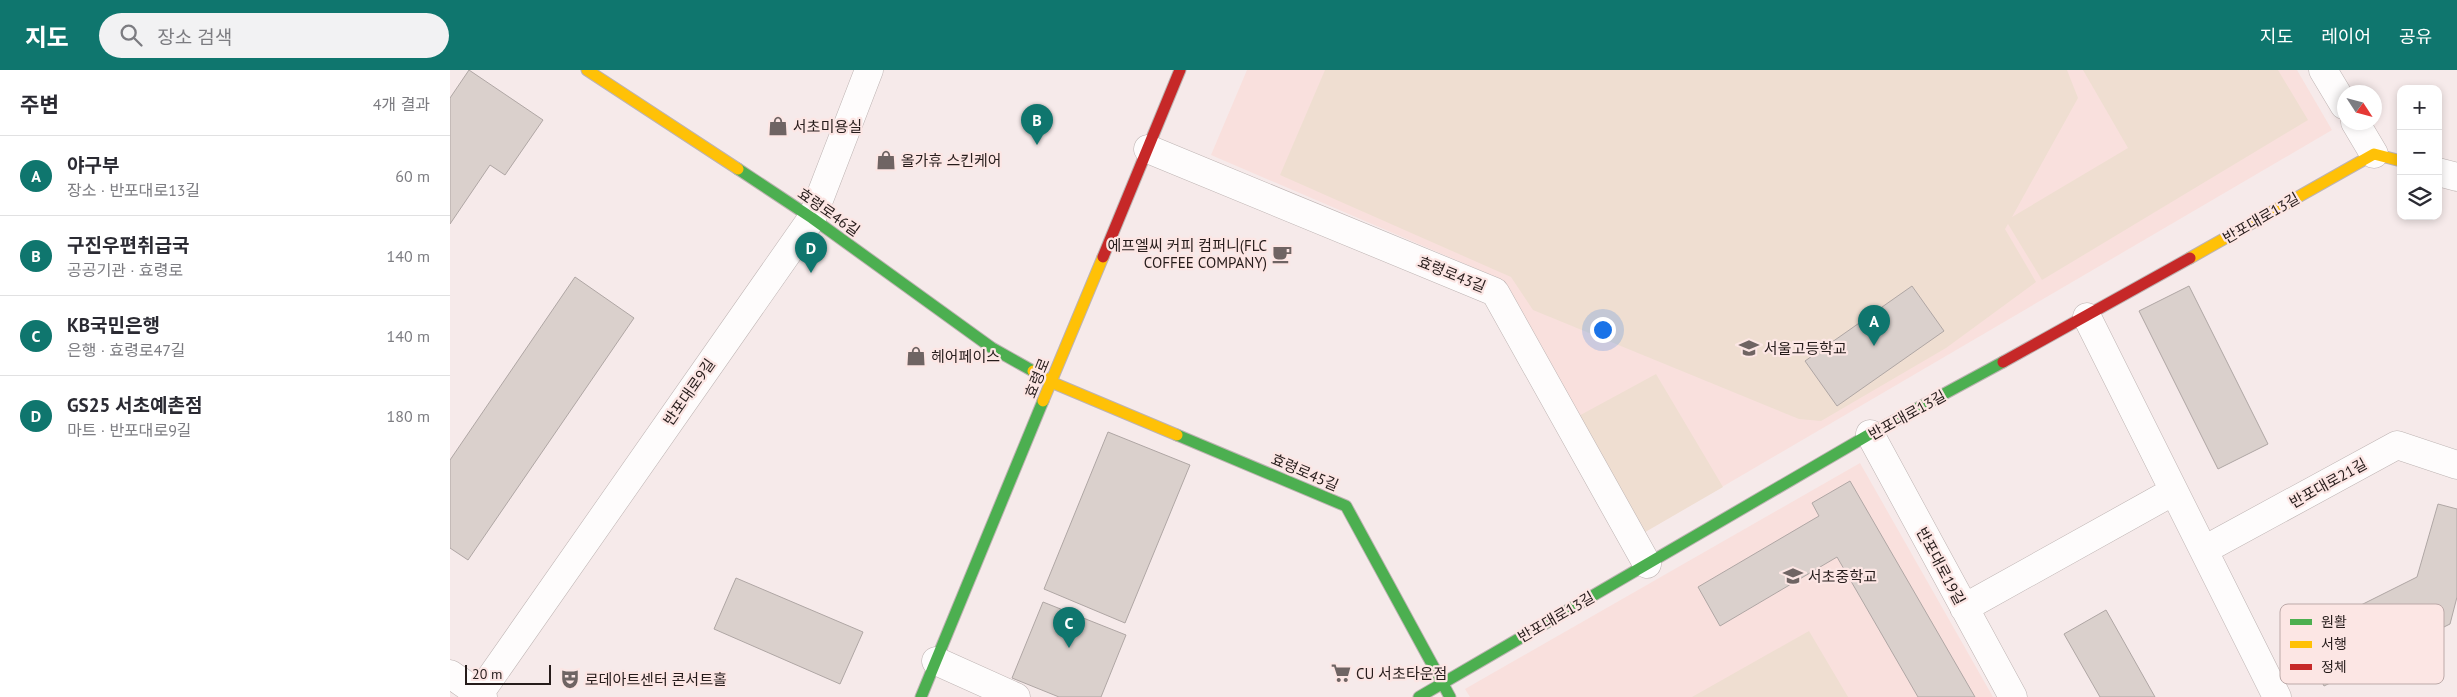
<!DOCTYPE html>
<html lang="ko">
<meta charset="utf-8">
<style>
body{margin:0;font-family:"PT Sans","Noto Sans KR",sans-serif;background:#f2f2f3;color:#2b2b33}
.controls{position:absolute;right:15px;top:15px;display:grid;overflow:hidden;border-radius:10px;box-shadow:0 2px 8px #0003}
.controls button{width:45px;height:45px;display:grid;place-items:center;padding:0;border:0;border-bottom:1px solid #e1e1e2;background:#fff;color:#2b2b33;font:25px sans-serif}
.compass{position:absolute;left:1887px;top:15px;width:45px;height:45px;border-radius:50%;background:#fff;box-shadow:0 2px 8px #0003;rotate:126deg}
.scale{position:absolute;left:15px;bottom:12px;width:86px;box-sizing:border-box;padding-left:5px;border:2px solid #261c1b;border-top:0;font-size:14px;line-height:18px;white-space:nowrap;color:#261c1b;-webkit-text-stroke:4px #fce6e4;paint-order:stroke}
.you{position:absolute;left:1152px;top:259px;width:18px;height:18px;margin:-12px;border:4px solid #fff;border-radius:50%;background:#1a73e8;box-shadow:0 0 0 8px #1a73e833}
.badge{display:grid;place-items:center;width:32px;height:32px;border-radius:50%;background:#0f766e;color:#fff;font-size:16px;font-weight:700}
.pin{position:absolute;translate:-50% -41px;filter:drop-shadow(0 1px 2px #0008)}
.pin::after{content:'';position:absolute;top:26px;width:18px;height:15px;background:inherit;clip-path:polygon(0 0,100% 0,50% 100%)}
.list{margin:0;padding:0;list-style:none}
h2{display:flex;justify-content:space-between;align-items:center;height:65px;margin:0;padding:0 20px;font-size:21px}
h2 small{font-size:16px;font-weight:400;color:#7c7c81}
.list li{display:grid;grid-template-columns:32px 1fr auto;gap:15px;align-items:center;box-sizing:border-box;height:80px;padding:0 20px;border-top:1px solid #e1e1e2}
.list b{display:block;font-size:19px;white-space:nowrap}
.list p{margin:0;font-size:16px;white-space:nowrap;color:#7c7c81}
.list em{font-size:16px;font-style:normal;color:#7c7c81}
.icon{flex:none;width:28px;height:28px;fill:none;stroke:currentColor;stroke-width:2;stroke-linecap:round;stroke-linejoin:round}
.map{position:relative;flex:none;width:2007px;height:627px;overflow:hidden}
header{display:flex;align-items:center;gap:30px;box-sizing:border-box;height:70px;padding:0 25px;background:#0f766e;color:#fff}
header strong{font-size:24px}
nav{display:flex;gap:28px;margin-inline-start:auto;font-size:18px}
.search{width:350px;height:45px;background:#f2f2f3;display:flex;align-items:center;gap:12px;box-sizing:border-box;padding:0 18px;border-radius:28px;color:#7c7c81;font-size:19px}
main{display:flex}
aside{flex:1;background:#fff}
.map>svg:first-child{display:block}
</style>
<header>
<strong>지도</strong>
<div class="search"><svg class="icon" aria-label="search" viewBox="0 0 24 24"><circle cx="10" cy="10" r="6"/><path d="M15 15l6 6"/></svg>장소 검색</div>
<nav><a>지도</a><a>레이어</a><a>공유</a></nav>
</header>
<main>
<aside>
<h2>주변<small>4개 결과</small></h2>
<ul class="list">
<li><span class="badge">A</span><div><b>야구부</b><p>장소 · 반포대로13길</p></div><em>60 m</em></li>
<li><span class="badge">B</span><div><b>구진우편취급국</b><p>공공기관 · 효령로</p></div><em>140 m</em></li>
<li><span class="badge">C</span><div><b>KB국민은행</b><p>은행 · 효령로47길</p></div><em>140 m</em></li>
<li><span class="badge">D</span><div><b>GS25 서초예촌점</b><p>마트 · 반포대로9길</p></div><em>180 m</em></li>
</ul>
</aside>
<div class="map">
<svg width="2007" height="627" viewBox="0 0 2007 627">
<rect width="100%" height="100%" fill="#f6eaea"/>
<path fill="#f9e0dd" d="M797 0H1847L1882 60 1190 465 1048 208 761 85Z
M1410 393 1543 627H1020L1015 619Z"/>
<path fill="#efded1" d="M875 0H1617L1628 28 1562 147 1678 78 1633 0H1828L1858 50 1592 210 1558 154 1555 159 1586 212 1496 278 1371 351 1349 349 1083 240 1061 207 830 105Z
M1206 304 1273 417 1190 465 1125 348Z
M1359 561 1398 627H1242Z"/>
<path fill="#dad0cc" stroke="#afa6a4" d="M19 0 93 50 55 105 40 95 0 154V28Z
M125 207 184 248 18 490 0 478V390Z
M1462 216 1494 261 1387 336 1355 291Z
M1739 216 1818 374 1768 399 1689 241Z
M658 362 740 395 675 553 594 519Z
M1400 411 1525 627H1468L1387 487 1270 556 1248 517 1369 446 1362 433Z
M1988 434 2007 439V527L2000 554 1874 616 1849 566 1967 507Z
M286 508 413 562 390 614 264 559Z
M593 532 676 565 651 627H609L562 608Z
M1656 540 1705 627H1650L1614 564Z"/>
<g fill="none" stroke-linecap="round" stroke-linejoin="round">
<defs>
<path id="street" d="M1873 0 1894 35
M1905 52 1924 84
M698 79 1045 222 1197 494
M1988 102 2007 107
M1637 247 1827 627
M1420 364 1563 627
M1754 480 1947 375 2007 395
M1514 538 1724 421
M486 591 566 627
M0 604 33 627
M27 627 362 148 419 0"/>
<path id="fast" d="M288 99 362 148 542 278 583 301
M727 365 896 436 1000 627
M471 627 593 331
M969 627 1420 364 1553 292"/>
<path id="slow" d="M137 0 288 99
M1740 188 1924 84 1951 91
M583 301 601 312 727 365
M593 331 653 187"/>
<path id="jam" d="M653 187 730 0
M1553 292 1740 188"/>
</defs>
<use href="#street" stroke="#bdb3b2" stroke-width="29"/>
<use href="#fast" stroke="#bdb3b2" stroke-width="13"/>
<use href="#slow" stroke="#bdb3b2" stroke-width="13"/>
<use href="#jam" stroke="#bdb3b2" stroke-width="13"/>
<use href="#street" stroke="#fefcfc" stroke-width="28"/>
<use href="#fast" stroke="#4caf50" stroke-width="11"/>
<use href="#slow" stroke="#ffc107" stroke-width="11"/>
<use href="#jam" stroke="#c62828" stroke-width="11"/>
</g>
<defs>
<symbol id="shop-bare" viewBox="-9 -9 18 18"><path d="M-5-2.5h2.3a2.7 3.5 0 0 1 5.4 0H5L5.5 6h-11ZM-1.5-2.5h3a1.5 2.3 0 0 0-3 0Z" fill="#6f6463" stroke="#fce6e4" stroke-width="2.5" paint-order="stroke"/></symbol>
<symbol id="cafe-bare" viewBox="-9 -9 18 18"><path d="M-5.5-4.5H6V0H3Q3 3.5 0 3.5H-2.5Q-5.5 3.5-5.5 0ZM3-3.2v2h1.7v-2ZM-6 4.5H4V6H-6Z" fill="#6f6463" stroke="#fce6e4" stroke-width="2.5" paint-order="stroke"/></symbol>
<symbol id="school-bare" viewBox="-9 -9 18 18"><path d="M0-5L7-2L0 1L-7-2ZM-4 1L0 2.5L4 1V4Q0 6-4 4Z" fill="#6f6463" stroke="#fce6e4" stroke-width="2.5" paint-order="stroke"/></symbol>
<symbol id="supermarket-bare" viewBox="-9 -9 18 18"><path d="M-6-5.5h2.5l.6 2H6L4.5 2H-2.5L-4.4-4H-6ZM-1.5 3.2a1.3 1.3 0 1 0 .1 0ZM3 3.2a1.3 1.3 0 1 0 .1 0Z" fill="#6f6463" stroke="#fce6e4" stroke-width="2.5" paint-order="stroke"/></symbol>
<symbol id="theatre-bare" viewBox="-9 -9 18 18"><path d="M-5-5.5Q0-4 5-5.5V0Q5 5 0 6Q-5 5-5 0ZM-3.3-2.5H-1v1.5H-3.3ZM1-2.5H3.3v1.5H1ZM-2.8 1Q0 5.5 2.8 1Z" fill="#6f6463" stroke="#fce6e4" stroke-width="2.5" paint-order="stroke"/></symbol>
</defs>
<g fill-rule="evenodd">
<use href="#shop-bare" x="314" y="42" width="28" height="28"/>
<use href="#shop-bare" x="422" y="76" width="28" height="28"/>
<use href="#cafe-bare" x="818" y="170" width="28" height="28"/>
<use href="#school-bare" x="1285" y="264" width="28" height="28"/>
<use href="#shop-bare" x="452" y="272" width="28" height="28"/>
<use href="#school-bare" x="1329" y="492" width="28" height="28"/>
<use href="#supermarket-bare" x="877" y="589" width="28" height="28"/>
<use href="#theatre-bare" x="106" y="595" width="28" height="28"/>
</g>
<g text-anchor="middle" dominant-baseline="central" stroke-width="4.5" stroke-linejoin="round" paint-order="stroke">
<g font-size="15" fill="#261c1b" stroke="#fce6e4" text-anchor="start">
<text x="343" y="56">서초미용실</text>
<text x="451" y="90">올가휴 스킨케어</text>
<text x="817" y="175" text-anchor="end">에프엘씨 커피 컴퍼니(FLC<tspan x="817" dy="17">COFFEE COMPANY)</tspan></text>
<text x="1314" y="278">서울고등학교</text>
<text x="481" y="286">헤어페이스</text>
<text x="1358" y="506">서초중학교</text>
<text x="906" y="603">CU 서초타운점</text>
<text x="135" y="609">로데아트센터 콘서트홀</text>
</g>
<g font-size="15" fill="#261c1b" stroke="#fce6e4">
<text transform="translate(379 142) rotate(35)">효령로46길</text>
<text transform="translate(1811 148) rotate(-30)">반포대로13길</text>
<text transform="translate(1002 204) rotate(22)">효령로43길</text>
<text transform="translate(587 308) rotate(-68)">효령로</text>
<text transform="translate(239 322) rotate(-55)">반포대로9길</text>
<text transform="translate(1457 345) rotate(-29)">반포대로13길</text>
<text transform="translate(855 402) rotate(23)">효령로45길</text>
<text transform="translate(1878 413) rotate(-29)">반포대로21길</text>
<text transform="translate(1491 496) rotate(62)">반포대로19길</text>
<text transform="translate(1106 547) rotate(-30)">반포대로13길</text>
</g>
</g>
<rect x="1830" y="534" width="164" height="80" rx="8" fill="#fce6e4" stroke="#bca9a8" stroke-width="1"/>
<rect x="1840" y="549" width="22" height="6" fill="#4caf50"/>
<rect x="1840" y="571" width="22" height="7" fill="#ffc107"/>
<rect x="1840" y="594" width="22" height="6" fill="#c62828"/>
<g font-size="14" fill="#261c1b">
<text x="1871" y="557">원활</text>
<text x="1871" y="579">서행</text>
<text x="1871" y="602">정체</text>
</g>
</svg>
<div class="controls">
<button>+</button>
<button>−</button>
<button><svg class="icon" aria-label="layers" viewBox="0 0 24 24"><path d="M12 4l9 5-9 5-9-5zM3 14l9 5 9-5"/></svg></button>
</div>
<svg class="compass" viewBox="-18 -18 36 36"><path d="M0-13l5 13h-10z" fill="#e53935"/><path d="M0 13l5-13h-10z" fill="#7c7c81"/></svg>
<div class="scale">20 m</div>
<div class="you"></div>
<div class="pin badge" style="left:1424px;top:276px">A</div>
<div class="pin badge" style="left:587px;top:75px">B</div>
<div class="pin badge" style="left:619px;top:578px">C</div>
<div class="pin badge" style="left:361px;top:203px">D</div>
</div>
</main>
